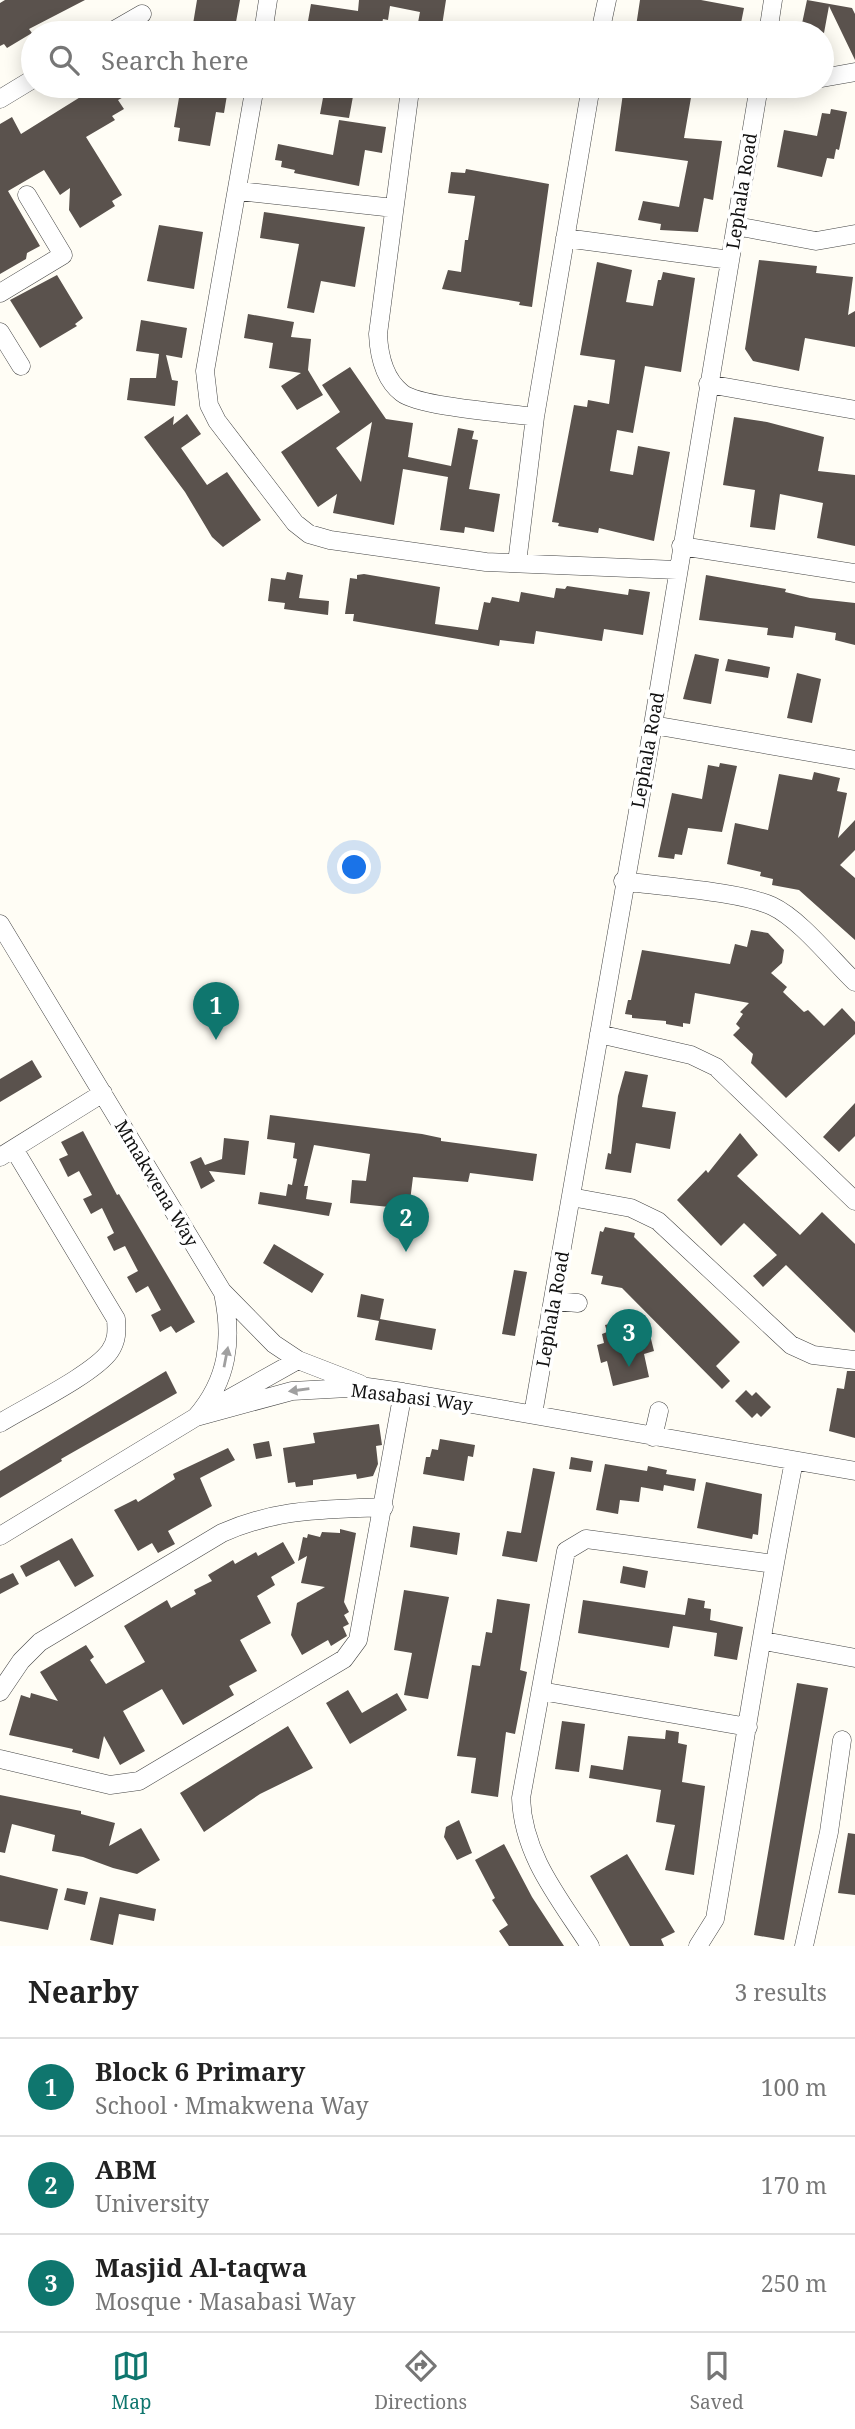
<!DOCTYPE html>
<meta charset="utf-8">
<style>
body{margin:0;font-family:"Noto Serif",serif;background:#f6f6f6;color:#222}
.you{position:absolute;left:355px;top:868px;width:24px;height:24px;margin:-18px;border:5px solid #fff;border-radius:50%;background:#1a73e8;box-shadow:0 0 0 10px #1a73e833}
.badge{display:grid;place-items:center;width:46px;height:46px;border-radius:50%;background:#0f766e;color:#fff;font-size:23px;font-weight:700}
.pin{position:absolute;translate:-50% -58px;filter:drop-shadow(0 2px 4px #0008)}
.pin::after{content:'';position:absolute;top:37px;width:24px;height:21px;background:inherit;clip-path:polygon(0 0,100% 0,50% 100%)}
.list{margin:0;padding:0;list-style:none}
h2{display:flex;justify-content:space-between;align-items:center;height:91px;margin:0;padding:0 28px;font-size:30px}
h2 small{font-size:23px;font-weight:400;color:#767676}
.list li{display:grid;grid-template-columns:46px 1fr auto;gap:21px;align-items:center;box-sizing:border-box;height:98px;padding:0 28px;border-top:2px solid #e0e0e0}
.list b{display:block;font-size:26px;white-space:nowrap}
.list p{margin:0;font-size:23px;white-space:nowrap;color:#767676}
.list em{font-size:23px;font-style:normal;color:#767676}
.icon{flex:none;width:38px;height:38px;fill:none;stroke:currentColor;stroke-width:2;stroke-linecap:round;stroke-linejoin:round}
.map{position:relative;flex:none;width:855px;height:1946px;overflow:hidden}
.search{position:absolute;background:#fff;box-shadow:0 4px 18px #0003;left:21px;right:21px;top:21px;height:77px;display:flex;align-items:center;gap:18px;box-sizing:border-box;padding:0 24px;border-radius:38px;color:#767676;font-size:26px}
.sheet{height:385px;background:#fff}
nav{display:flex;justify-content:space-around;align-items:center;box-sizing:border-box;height:98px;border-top:2px solid #e0e0e0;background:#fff;font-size:19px;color:#767676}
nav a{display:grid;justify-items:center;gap:4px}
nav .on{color:#0f766e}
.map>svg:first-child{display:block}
</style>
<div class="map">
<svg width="855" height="1946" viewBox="0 0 855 1946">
<rect width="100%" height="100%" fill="#fffdf5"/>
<path fill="#5a524d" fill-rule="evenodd" d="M5 0H85L29 29 32 33 7 48 4 44 0 46V3Z
M197 0H240L234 33H199L192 30Z
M359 0H446L441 32 417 28 420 12 390 6 388 20 383 19 380 33 315 31 316 22 308 21 311 4 358 11Z
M640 0H701L744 8 739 33H635Z
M807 0 852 8 855 14V60L829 6 824 33H800Z
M98 86H144L118 100 124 109 112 116 115 120 86 137 122 195 112 201 115 206 80 228 69 210 70 188 60 195 44 170 8 191 40 246 27 253 26 259 0 274V124L12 117 21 134Z
M181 86 228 89 224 113 216 112 210 146 178 141 180 128 174 127Z
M624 86H693L684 138 722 141 713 200 704 198 698 232 660 230 661 224 638 220 643 201 679 207 688 161 615 151Z
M698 86H734L732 98 697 92Z
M325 87 354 91 349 118 320 114Z
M831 109 847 112 839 150 836 149 834 159 827 158 822 177 777 167 784 130 817 136 822 113 830 114Z
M339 120 386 127 382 153 365 150 359 186 294 173 295 170 281 167 282 161 275 160 278 144 333 155Z
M466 169 549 184 532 307 519 305 520 302 442 289 448 270 461 272 465 240H468L475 196 448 193 451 172 465 173Z
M264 212 365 227 355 287 321 281 314 313 287 308 299 244 260 238Z
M159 225 203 232 194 289 147 281Z
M759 260 817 266 816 273 853 277 848 315 855 311V347L805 338 799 371 753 361 745 349Z
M597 262 632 270 626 302 653 306 658 280H661L663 272 695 278 681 372 645 366 633 433 617 430 610 471 633 475 638 446 670 452 654 541 599 528 598 533 558 526 559 523 552 522 574 405 587 407 588 400 609 404 615 360 580 355Z
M57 275 83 318 75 324 77 326 40 348 10 300Z
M248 314 294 322 291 337 311 339 308 370 323 395 297 410 281 386 301 373 269 368 273 343 244 338Z
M141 320 187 328 182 358 166 355 172 380 178 381 175 406 127 400 130 378H156L159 354 136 351Z
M350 367 386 419 413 423 408 457 451 466 458 428 474 431 472 439 478 440 469 489 500 494 494 532 465 527 464 533 440 530 448 477 403 469 394 525 333 513 337 494 318 507 281 452 340 412 322 385ZM372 422 361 482 336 448Z
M187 414 201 434 181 448 207 485 227 472 261 520 223 547 212 537 185 492 144 437 174 416 173 425Z
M734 417 767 422 824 437 818 471 855 475V546L817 538 823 503 780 494 775 530 750 527 755 490 723 485Z
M287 572 303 575 299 598 329 601 328 615 284 609 285 603 268 601 271 578 285 580Z
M364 574 440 587 435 624 478 630 484 602 490 603 492 597 519 602 521 592 554 598 556 588 565 589 567 586 628 595 629 589 650 592 643 635 604 629 602 641 536 631 534 644 500 640 499 646 353 621 354 614H345L350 578 357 579V575Z
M706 575 786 589 785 592 810 598 855 603V645L835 640 836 633 795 626 793 638 767 635 768 628 699 620Z
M695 654 719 659 711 704 683 699Z
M728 659 770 667 768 678 725 671Z
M797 673 821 679 812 723 787 718Z
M720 763 737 766 722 832 688 828 682 855 675 854 674 859 658 857 672 793 702 799 708 765 719 767Z
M814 772 840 778 837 791 847 793 838 838 855 820V850L840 865 855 878V940L799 890 772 885 773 879 760 876 761 872 727 864 735 823 768 830 779 774 812 780Z
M751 930 768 933 784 950 782 963 771 973 787 987 783 992 804 1012 808 1010 824 1026 842 1008 855 1022V1034L786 1098 751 1063 753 1054 733 1035 740 1028 736 1024 743 1014 740 1012 749 1003 695 993 690 1024 683 1023V1027L666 1024V1021L632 1018V1015L625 1014 628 1000H631L642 950 730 964 735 944 747 947Z
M32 1060 42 1077 0 1102V1079Z
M625 1071 648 1075 642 1107 676 1112 670 1149 636 1143 631 1173 605 1169 608 1153 611 1154 618 1096Z
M855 1103V1136L839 1152 823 1137Z
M270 1115 422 1134 441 1138V1141L537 1154 533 1181 470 1173 468 1182 413 1177 409 1209 350 1203 352 1180 366 1181 370 1154 314 1145 304 1186H308L306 1199 332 1203 329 1216 258 1204 260 1192 286 1196 288 1184 292 1185 297 1159 293 1158 295 1143 267 1139Z
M83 1131 117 1195 119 1194 195 1322 176 1333 171 1326 160 1332 151 1315 161 1310 148 1286 136 1293 127 1277 138 1271 125 1246 114 1251 107 1237 114 1233 102 1208 91 1214 83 1199 92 1195 79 1171 68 1177 59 1159 68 1155 61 1142Z
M740 1133 758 1155 737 1176 800 1235 822 1212 855 1244V1333L786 1265 763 1287 753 1276 777 1255 744 1223 721 1246 677 1200 706 1170 708 1173Z
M224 1138 249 1141 245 1175 209 1171 215 1181 201 1189 190 1162 201 1157 205 1165 222 1159Z
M605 1227 635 1233 634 1237 740 1342 716 1366 730 1381 722 1389 622 1288 601 1284 603 1276 591 1274 600 1231 603 1232Z
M274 1244 324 1274 312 1293 263 1263Z
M514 1270 527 1272 515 1336 502 1334Z
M361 1294 384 1299 380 1319 436 1329 432 1350 375 1340 379 1321 357 1317Z
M645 1315 654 1351 644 1354 649 1377 613 1386 607 1361 601 1363 597 1345 604 1343 602 1334 607 1332 605 1325Z
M166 1371 177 1393 61 1459 62 1461 0 1498V1471Z
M847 1371H855V1438L829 1431 837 1388 844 1389Z
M746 1390 752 1396 756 1392 771 1407 761 1417 757 1413 752 1418 735 1401Z
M379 1424 382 1445 376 1446 378 1464 373 1476 357 1479 356 1474 313 1480V1485L296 1487 295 1482 288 1483 283 1448 315 1443 313 1433Z
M440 1439 475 1445 473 1457 468 1456 464 1481 423 1474 426 1457H430L432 1449 438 1450Z
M269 1441 272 1456 256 1459 253 1444Z
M228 1448 235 1460 200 1478 212 1506 168 1531 175 1544 158 1553 152 1543 138 1551 114 1510 136 1499 138 1502 175 1479 173 1474Z
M571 1457 593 1461 591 1472 569 1469Z
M605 1464 647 1471 648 1466 667 1470 666 1474 696 1479 694 1491 664 1485 663 1491 641 1487 639 1502 620 1500 618 1514 596 1510Z
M533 1468 555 1472 537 1562 502 1556 507 1531 521 1533Z
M706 1482 762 1494 758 1535 753 1534 752 1539 697 1528Z
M413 1526 460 1533 457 1555 410 1547Z
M340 1529 356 1533 344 1602 349 1612 344 1615 349 1624 343 1627 347 1636 331 1646 328 1640 302 1655 291 1635 297 1603 325 1587 301 1583 307 1556 298 1561 303 1537 307 1538 308 1534 320 1537 322 1532 340 1533Z
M72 1538 94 1576 75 1587 59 1560 26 1577 20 1566Z
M283 1542 295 1563 271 1577 275 1585 257 1596 271 1623 240 1640 257 1671 229 1686 234 1695 183 1725 162 1689 123 1711 145 1751 120 1765 104 1736 99 1759 72 1752 73 1749 9 1735 21 1695 30 1698 31 1693 58 1701 40 1672 86 1645 94 1657 90 1660 106 1684 145 1662 124 1626 167 1600 171 1608 196 1594 194 1590 212 1581 208 1575 233 1560 235 1564 256 1552 258 1556Z
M623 1566 648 1571 645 1588 620 1583Z
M13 1573 19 1584 0 1594V1579Z
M404 1590 449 1597 428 1699 404 1695 412 1653 394 1650Z
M688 1598 705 1601 704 1608 711 1609 710 1620 743 1627 737 1660 714 1656 717 1633 673 1626 669 1648 578 1633 583 1600 685 1615Z
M497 1599 530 1604 520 1670 527 1672 515 1734 506 1732 498 1797 471 1793 476 1758 457 1756 472 1665 480 1666 486 1632 492 1633Z
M797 1683 828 1688 784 1940 754 1935Z
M348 1690 362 1713 397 1693 407 1710 350 1744 326 1703Z
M562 1721 585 1724 579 1772 555 1769Z
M288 1726 313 1768 260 1794 204 1832 180 1793Z
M666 1730 679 1732 678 1743 687 1745 682 1782 705 1786 694 1875 665 1870 675 1825 656 1822 661 1790 589 1778 591 1765 623 1770 628 1736 665 1739Z
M0 1795 81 1811V1814L115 1823 109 1846 141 1828 160 1860 137 1874 113 1868 83 1857 52 1851 55 1835 12 1824 5 1853 0 1852Z
M459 1820 472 1853 457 1860 444 1837 446 1827Z
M848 1833 855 1834V1895L838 1893Z
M504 1844 532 1897 564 1946H509L499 1931 508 1925 492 1900 495 1898 475 1860Z
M627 1854 675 1932 661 1939 664 1946H630L590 1876Z
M0 1875 58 1889 48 1930 0 1921Z
M67 1888 88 1892 85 1905 64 1900Z
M100 1897 156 1909 154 1921 119 1914 113 1945 90 1940Z"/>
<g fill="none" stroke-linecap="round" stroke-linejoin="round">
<defs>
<path id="minor" d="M109 33 142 14
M263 33 268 0
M600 33 607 0
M768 33 773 0
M822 78 855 72
M255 86 205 371 209 405 217 421 295 523 309 534 330 540 486 562 677 570
M413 86 410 90 378 334C379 356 384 379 402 393 420 407 508 413 535 417
M0 99 33 79
M239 191 394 208
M736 226 816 241 855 234
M565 238 730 260
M0 293 63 255 27 195
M0 332 21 366
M708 384 855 410
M681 546 855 573
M517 563 535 417 591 86
M653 725 855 760
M623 881C663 887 738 891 772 906 800 919 832 960 855 982
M0 924 222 1291 274 1344 298 1360 360 1384
M599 1034 691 1055 716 1067 855 1201
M0 1157 103 1093
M571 1197 631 1208 658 1221 791 1345 813 1355 855 1360
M554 1301 578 1303
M223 1402 298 1360
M533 1414 653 725 759 86
M196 1417C228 1380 233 1340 223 1293
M0 1423C26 1407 94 1374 110 1351 117 1341 117 1331 116 1319L14 1149
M653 1437 659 1411
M0 1536 196 1417 292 1391 367 1387 403 1392 855 1471
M764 1641 855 1658
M541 1691 748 1727
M0 1692 21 1661 40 1642 222 1533C279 1508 322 1510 384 1507
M0 1759 110 1785 139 1781 344 1659 358 1640 403 1392
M590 1946C560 1899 523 1856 521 1798L566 1551 586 1539 774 1564
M698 1946 715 1919C741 1766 764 1613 794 1461
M804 1946 829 1832 842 1740"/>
</defs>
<use href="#minor" stroke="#444" stroke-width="19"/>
<use href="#minor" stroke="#fff" stroke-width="18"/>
</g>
<defs><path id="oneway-solid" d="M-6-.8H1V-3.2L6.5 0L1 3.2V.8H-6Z" transform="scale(1.75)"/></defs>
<g fill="#a0a0a0">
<use href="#oneway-solid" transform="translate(226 1357) rotate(-79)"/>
<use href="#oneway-solid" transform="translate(299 1390) rotate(172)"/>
</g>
<g text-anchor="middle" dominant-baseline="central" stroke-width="7" stroke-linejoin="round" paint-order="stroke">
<g font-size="18" fill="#111" stroke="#fff">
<text transform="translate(741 191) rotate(-81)">Lephala Road</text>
<text transform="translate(647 750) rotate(-80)">Lephala Road</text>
<text transform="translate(157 1183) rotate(59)">Mmakwena Way</text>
<text transform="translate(552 1309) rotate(-80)">Lephala Road</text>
<text transform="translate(412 1397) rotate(7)">Masabasi Way</text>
</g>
</g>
</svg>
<div class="you"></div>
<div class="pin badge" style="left:216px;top:1040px">1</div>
<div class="pin badge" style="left:406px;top:1252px">2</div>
<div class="pin badge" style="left:629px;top:1367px">3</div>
<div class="search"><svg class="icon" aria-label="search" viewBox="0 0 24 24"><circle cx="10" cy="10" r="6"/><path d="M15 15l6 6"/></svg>Search here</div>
</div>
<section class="sheet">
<h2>Nearby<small>3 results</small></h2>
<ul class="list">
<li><span class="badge">1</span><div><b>Block 6 Primary</b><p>School · Mmakwena Way</p></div><em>100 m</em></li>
<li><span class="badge">2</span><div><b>ABM</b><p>University</p></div><em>170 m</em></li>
<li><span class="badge">3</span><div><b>Masjid Al-taqwa</b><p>Mosque · Masabasi Way</p></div><em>250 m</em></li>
</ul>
</section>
<nav>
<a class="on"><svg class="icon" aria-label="map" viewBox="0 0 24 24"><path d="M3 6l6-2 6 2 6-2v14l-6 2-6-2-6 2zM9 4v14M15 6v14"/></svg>Map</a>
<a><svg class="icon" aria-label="directions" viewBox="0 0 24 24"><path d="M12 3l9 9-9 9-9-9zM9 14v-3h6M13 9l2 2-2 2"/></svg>Directions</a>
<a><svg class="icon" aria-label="saved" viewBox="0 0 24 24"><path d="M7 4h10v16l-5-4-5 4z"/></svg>Saved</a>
</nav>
